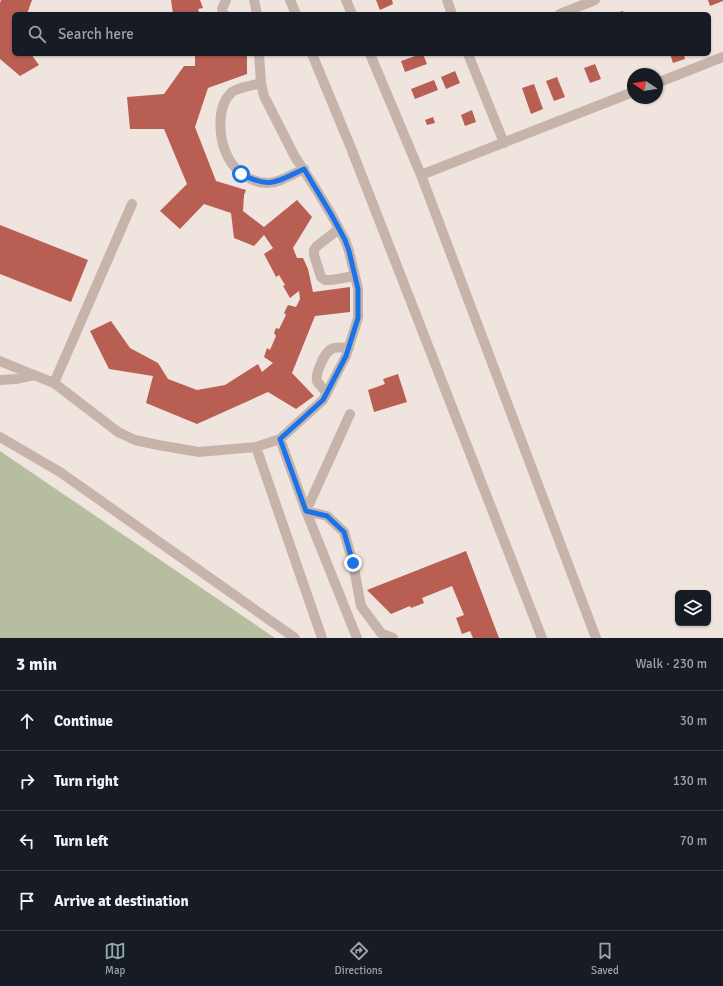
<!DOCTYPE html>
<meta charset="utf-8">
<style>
body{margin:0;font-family:Signika,sans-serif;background:#20242c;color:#f1f3f6}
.controls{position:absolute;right:12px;bottom:12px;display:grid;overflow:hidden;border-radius:6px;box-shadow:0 1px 3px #0004}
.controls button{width:36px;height:36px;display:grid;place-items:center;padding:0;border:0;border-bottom:1px solid #363941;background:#171b24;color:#f1f3f6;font:20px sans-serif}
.compass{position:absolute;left:627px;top:68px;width:36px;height:36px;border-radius:50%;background:#171b24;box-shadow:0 1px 3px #0004;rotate:282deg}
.stop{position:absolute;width:12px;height:12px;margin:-9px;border:3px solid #1a73e8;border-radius:50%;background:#fff}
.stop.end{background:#1a73e8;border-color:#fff;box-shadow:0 1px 4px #0008}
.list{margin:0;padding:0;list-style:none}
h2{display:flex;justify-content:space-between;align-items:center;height:52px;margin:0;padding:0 16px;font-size:17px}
h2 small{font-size:13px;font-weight:400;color:#9ea1a6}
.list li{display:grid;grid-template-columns:26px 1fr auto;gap:12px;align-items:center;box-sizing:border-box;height:60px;padding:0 16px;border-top:1px solid #363941}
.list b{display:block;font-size:15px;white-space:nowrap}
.list em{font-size:13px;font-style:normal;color:#9ea1a6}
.icon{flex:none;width:22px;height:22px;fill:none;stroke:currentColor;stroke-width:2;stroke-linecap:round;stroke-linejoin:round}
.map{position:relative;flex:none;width:723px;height:638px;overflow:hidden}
.search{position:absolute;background:#171b24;box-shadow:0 1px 3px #0004;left:12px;right:12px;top:12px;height:44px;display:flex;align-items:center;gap:10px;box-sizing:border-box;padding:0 14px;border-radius:6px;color:#9ea1a6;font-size:15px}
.sheet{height:292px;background:#171b24}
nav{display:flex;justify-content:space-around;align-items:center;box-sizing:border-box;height:56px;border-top:1px solid #363941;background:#171b24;font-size:11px;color:#9ea1a6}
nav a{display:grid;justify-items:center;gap:2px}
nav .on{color:#94abab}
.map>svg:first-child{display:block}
</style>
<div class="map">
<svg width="723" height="638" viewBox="0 0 723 638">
<rect width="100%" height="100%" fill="#f0e5de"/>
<path fill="#b7bd9f" d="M0 451 275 638H0Z"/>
<path fill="#b85e53" d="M1 0H32L27 14H14V54H31L39 65 20 76 0 59V3Z
M171 0H200L203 8 198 9 200 14H173Z
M376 0H392L393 4 380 10Z
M708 0H723V1L710 6Z
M623 11 624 14H613Z
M195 54H247V74L208 88 195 127 216 181 246 190 244 195 243 211 264 227 297 200 312 217 293 248 297 258H303L308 269 313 292 350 287V312L315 316 292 373 314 396 296 409 268 392 197 424 146 403 153 376 109 369 90 331 111 321 130 348 158 363 168 379 197 390 225 385 258 364 262 372 273 363 264 357 267 348 270 350 276 336 274 333 276 328 279 329 286 315 284 313 288 305 296 307 300 299 299 291 290 298 283 286 285 285 279 275 276 277 274 273 264 254 273 248 264 235 254 246 234 238 231 213 204 204 180 229 160 211 187 184 164 129H130L127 97 164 94 184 66H195Z
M421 54H423L427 64 405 72 401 61Z
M670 54H684L685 59 673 63Z
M595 64 601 79 590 83 584 68Z
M455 71 460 83 446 89 441 77Z
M557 77 565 97 554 101 546 81Z
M434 80 438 90 415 99 411 89Z
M534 84 543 109 531 114 522 88Z
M472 110 476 122 465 126 461 115Z
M433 117 435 123 427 125 425 120Z
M0 225 88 260 71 302 0 274Z
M398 374 407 402 374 412 368 390 385 384 383 379Z
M466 551 499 638H473L470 631 462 634 456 618 464 615 452 586 422 598 424 603 411 608 410 606 391 614 367 590Z"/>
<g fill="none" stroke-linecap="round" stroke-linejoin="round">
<path stroke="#c6b4ab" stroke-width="10" d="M254 0 257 14
M290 0 296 14
M346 0 352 14
M447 0 452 14
M224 14 222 9 226 0
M560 14 595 0
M312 54 351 148 542 638
M370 54 421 175 596 638
M468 54 504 143
M261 83C254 85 236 88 232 92 215 107 219 142 229 159 236 172 252 183 267 183 280 183 292 174 304 169
M657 83 723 57
M421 175 633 92
M339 229 317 246 314 250V255L321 277 325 280H331L355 276
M0 361 34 375
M0 380 16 379 34 375 54 383 118 432 135 440 158 445 199 452 256 447 280 439 323 400 346 356 358 318V289L349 251 345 240 331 214 316 189 295 157 264 96 261 83 259 54
M54 383 132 204
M327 393C324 389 319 385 317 381 315 374 324 354 330 350 335 346 343 348 349 348
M350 414 306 511 327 516 344 532 353 563 361 606 381 633 393 638
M0 437 60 472 295 638
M280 439 306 511 357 638
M256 447 322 638"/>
</g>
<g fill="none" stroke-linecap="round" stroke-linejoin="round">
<path stroke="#1a73e8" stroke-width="5" d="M241 174C270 189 276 182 304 169L331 214 345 240 349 251 358 289V318L346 356 323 400 280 439 306 511 327 516 344 532 353 563"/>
</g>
</svg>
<div class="controls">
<button><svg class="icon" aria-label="layers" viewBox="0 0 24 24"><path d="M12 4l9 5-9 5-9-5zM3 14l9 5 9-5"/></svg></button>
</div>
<svg class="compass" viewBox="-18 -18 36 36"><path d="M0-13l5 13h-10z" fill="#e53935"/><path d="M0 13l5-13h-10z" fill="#9ea1a6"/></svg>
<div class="stop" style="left:241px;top:174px"></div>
<div class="stop end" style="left:353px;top:563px"></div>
<div class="search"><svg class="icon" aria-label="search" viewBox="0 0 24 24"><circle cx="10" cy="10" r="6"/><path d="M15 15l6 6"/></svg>Search here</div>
</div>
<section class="sheet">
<h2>3 min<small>Walk · 230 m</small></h2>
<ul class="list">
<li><svg class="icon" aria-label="ahead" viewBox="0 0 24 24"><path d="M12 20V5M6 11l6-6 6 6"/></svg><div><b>Continue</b></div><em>30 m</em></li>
<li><svg class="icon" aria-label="right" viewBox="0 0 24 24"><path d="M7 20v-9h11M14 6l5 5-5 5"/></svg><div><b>Turn right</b></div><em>130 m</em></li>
<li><svg class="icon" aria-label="left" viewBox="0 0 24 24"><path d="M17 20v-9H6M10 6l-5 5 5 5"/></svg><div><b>Turn left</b></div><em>70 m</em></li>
<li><svg class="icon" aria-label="arrive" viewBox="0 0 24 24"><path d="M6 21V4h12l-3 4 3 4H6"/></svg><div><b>Arrive at destination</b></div></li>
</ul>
</section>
<nav>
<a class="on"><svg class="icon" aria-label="map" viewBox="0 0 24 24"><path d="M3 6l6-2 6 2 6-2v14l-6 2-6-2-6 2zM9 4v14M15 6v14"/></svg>Map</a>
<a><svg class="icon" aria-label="directions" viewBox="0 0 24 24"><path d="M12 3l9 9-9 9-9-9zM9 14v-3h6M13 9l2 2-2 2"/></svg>Directions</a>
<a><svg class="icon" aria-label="saved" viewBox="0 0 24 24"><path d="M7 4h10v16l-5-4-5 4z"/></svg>Saved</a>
</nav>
